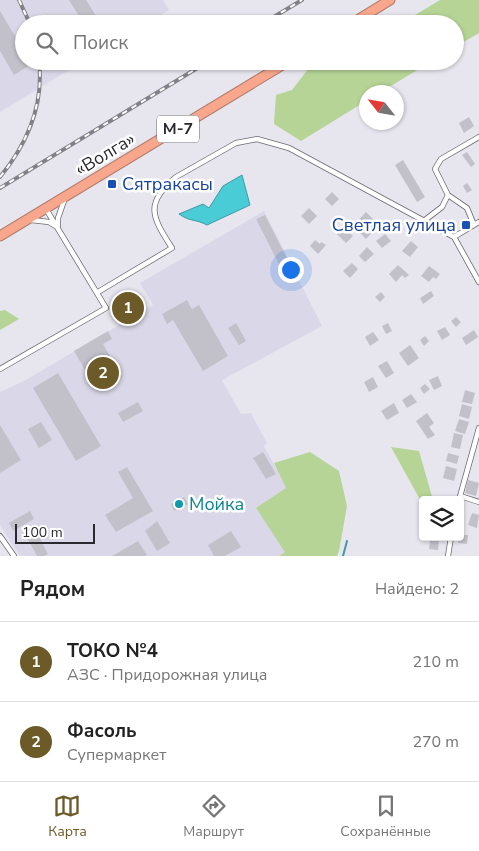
<!DOCTYPE html>
<html lang="ru">
<meta charset="utf-8">
<style>
body{margin:0;font-family:"Nunito Sans",sans-serif;background:#f6f6f6;color:#222}
.controls{position:absolute;right:15px;bottom:15px;display:grid;overflow:hidden;border-radius:5px;box-shadow:0 1px 4px #0004}
.controls button{width:45px;height:45px;display:grid;place-items:center;padding:0;border:0;border-bottom:1px solid #e0e0e0;background:#fff;color:#222;font:25px sans-serif}
.compass{position:absolute;left:359px;top:85px;width:45px;height:45px;border-radius:50%;background:#fff;box-shadow:0 1px 4px #0004;rotate:301deg}
.scale{position:absolute;left:15px;bottom:12px;width:80px;box-sizing:border-box;padding-left:5px;border:2px solid #2a292d;border-top:0;font-size:14px;line-height:18px;white-space:nowrap;color:#2a292d;-webkit-text-stroke:4px #fff;paint-order:stroke}
.you{position:absolute;left:290px;top:269px;width:18px;height:18px;margin:-12px;border:4px solid #fff;border-radius:50%;background:#1a73e8;box-shadow:0 0 0 8px #1a73e833}
.badge{display:grid;place-items:center;width:32px;height:32px;border-radius:50%;background:#6c5a28;color:#fff;font-size:16px;font-weight:700}
.pin{position:absolute;translate:-50% -50%;border:2px solid #fff;box-shadow:0 1px 5px #0006}
.list{margin:0;padding:0;list-style:none}
h2{display:flex;justify-content:space-between;align-items:center;height:65px;margin:0;padding:0 20px;font-size:21px}
h2 small{font-size:16px;font-weight:400;color:#767676}
.list li{display:grid;grid-template-columns:32px 1fr auto;gap:15px;align-items:center;box-sizing:border-box;height:80px;padding:0 20px;border-top:1px solid #e0e0e0}
.list b{display:block;font-size:19px;white-space:nowrap}
.list p{margin:0;font-size:16px;white-space:nowrap;color:#767676}
.list em{font-size:16px;font-style:normal;color:#767676}
.icon{flex:none;width:28px;height:28px;fill:none;stroke:currentColor;stroke-width:2;stroke-linecap:round;stroke-linejoin:round}
.map{position:relative;flex:none;width:479px;height:556px;overflow:hidden}
.search{position:absolute;background:#fff;box-shadow:0 1px 4px #0004;left:15px;right:15px;top:15px;height:55px;display:flex;align-items:center;gap:12px;box-sizing:border-box;padding:0 18px;border-radius:28px;color:#767676;font-size:19px}
.sheet{height:225px;background:#fff}
nav{display:flex;justify-content:space-around;align-items:center;box-sizing:border-box;height:70px;border-top:1px solid #e0e0e0;background:#fff;font-size:14px;color:#767676}
nav a{display:grid;justify-items:center;gap:2px}
nav .on{color:#6c5a28}
.map>svg:first-child{display:block}
</style>
<div class="map">
<svg width="479" height="556" viewBox="0 0 479 556">
<rect width="100%" height="100%" fill="#e7e6ef"/>
<path fill="#dad8e8" d="M0 0H163L169 10 147 24H24V61H84L0 112Z
M264 211 322 326 222 380 241 414 251 413 267 443 264 446 287 488 285 553 279 556H20L0 525V392L24 381 153 305 140 283Z"/>
<path fill="#b5d495" d="M440 0H479V33L455 47V24H400Z
M338 61H432L381 92H366V101L301 141 274 124 276 95 292 90 312 64Z
M5 310 19 319 0 330V311Z
M391 447 419 451 433 500H423V505Z
M310 452 339 471 347 506 339 551 337 556H279L285 552 256 508 286 488 274 463Z"/>
<path fill="#49ccd5" stroke="#409ba3" d="M242 175 250 205 207 225C196 219 190 222 179 214L203 204 209 208 223 186Z"/>
<g fill="none" stroke-linecap="round" stroke-linejoin="round">
<path stroke="#409ba3" stroke-width="2" d="M343 556 347 541"/>
</g>
<path fill="#c2c1ca" d="M69 0H86L96 16 84 24Z
M0 11 24 51V61H30L32 64 14 75 0 51Z
M469 117 474 126 464 133 459 123Z
M467 152 475 164 471 167 462 155Z
M403 160 425 197 417 202 395 165Z
M467 183 472 190 467 193 463 186Z
M332 192 339 199 332 206 325 199Z
M309 208 317 216 309 224 301 216Z
M366 212 379 225 366 239 353 226Z
M265 215 293 270 284 274 256 219Z
M344 227 353 236 346 243 337 234Z
M385 234 391 241 382 248 376 241Z
M315 240 320 244 321 242 326 245 318 254 310 246Z
M411 241 418 247 410 257 402 251Z
M367 247 374 254 365 262 359 256Z
M352 263 358 269 350 278 343 271Z
M398 265 409 275 405 278 402 275 396 282 389 274Z
M429 266 440 274 436 279 433 277 429 282 421 276Z
M431 291 434 296 423 304 420 298Z
M381 292 385 297 380 302 375 297Z
M187 300 192 309 199 305 228 356 203 371 173 320 167 324 162 314Z
M136 301 139 306 130 311 133 316 127 319 120 306 125 302 127 306Z
M456 317 461 322 456 327 451 321Z
M236 323 246 341 239 345 228 328Z
M388 323 392 331 386 334 382 326Z
M445 327 450 335 442 340 437 331Z
M474 330 478 337 466 345 462 338Z
M108 331 112 339 103 344 122 377 97 391 74 351Z
M373 332 379 340 370 346 365 337Z
M425 336 429 341 424 346 420 340Z
M410 345 419 358 408 366 399 353Z
M387 361 394 373 386 378 378 366Z
M58 373 101 446 76 461 33 388Z
M438 376 442 386 434 390 429 380Z
M373 377 378 387 369 392 364 382Z
M425 384 430 389 424 394 420 388Z
M465 390 475 393 472 404 462 402Z
M411 394 417 402 407 408 402 400Z
M138 402 143 411 123 422 118 413Z
M394 403 399 413 387 420 381 411Z
M462 404 472 407 469 419 459 416Z
M427 413 434 423 429 427 435 435 428 439 416 421Z
M459 419 469 422 465 434 455 431Z
M41 422 52 440 39 448 28 429Z
M0 425 21 460 0 473Z
M454 433 463 435 460 449 451 447Z
M263 452 276 474 266 479 253 458Z
M448 453 459 456 457 464 446 461Z
M446 466 457 469 454 481 443 478Z
M127 467 153 511 116 532 105 515 133 498 118 472Z
M468 480 479 483 476 496 465 493Z
M184 497 188 504 174 511 171 504Z
M30 511 34 519 13 531 9 523Z
M472 513 479 515 477 528 468 525Z
M157 521 170 543 157 551 145 531Z
M35 529 48 554 44 556H37L25 534Z
M231 531 241 547 225 556H214L208 545Z
M460 535H468L467 544 458 543Z
M138 541 147 555 145 556H112Z
M430 541H439L438 550 429 549Z"/>
<g fill="none" stroke-linecap="round" stroke-linejoin="round">
<defs>
<path id="street" d="M31 220 49 222 57 227
M425 220 442 207 448 195
M474 225 467 208 448 195 435 169 441 159 479 137
M58 226V218L65 198
M454 237 479 282
M454 237 479 222
M98 292 172 248C152 217 144 203 176 177L236 143 257 139 289 148 454 237
M0 369 106 308 46 209
M460 496 479 502
M459 500 479 428
M0 536 14 556
M448 556 451 537"/>
<path id="highway" d="M351 24 390 0
M0 236 289 61"/>
</defs>
<use href="#street" stroke="#6a6971" stroke-width="6"/>
<use href="#highway" stroke="#b07b6b" stroke-width="11"/>
<use href="#street" stroke="#fff" stroke-width="4.5"/>
<use href="#highway" stroke="#f8a78c" stroke-width="9"/>
<defs>
<path id="rail" d="M19 0 30 24
M262 24 302 0
M0 177C27 144 44 104 39 61
M0 188 209 61"/>
</defs>
<use href="#rail" stroke="#828188" stroke-width="4"/>
<use href="#rail" stroke="#fff" stroke-width="2" stroke-dasharray="5.5" stroke-linecap="butt"/>
</g>
<g fill="#1a4fb4" stroke="#fff" stroke-width="2">
<rect x="107" y="179" width="10" height="10" rx="2.5"/>
<rect x="461" y="220" width="10" height="10" rx="2.5"/>
</g>
<circle fill="#0f9aa8" stroke="#fff" stroke-width="2" cx="179" cy="504" r="5"/>
<g text-anchor="middle" dominant-baseline="central" stroke-width="5" stroke-linejoin="round" paint-order="stroke">
<rect fill="#fff" stroke="#6a696c" stroke-width="1" x="157" y="115.5" width="42" height="27" rx="4"/>
<g font-size="16" font-weight="bold" fill="#2a292d">
<text x="178" y="129">М-7</text>
</g>
<g font-size="18" fill="#2a292d" stroke="#fff">
<text transform="translate(105 154) rotate(-31)">«Волга»</text>
</g>
<g font-size="18" fill="#164399" stroke="#fff" text-anchor="start">
<text x="122" y="184">Сятракасы</text>
<text x="456" y="225" text-anchor="end">Светлая улица</text>
</g>
<g font-size="18" fill="#0d838f" stroke="#fff" text-anchor="start">
<text x="189" y="504">Мойка</text>
</g>
</g>
</svg>
<div class="controls">
<button><svg class="icon" aria-label="layers" viewBox="0 0 24 24"><path d="M12 4l9 5-9 5-9-5zM3 14l9 5 9-5"/></svg></button>
</div>
<svg class="compass" viewBox="-18 -18 36 36"><path d="M0-13l5 13h-10z" fill="#e53935"/><path d="M0 13l5-13h-10z" fill="#767676"/></svg>
<div class="scale">100 m</div>
<div class="you"></div>
<div class="pin badge" style="left:128px;top:308px">1</div>
<div class="pin badge" style="left:103px;top:373px">2</div>
<div class="search"><svg class="icon" aria-label="search" viewBox="0 0 24 24"><circle cx="10" cy="10" r="6"/><path d="M15 15l6 6"/></svg>Поиск</div>
</div>
<section class="sheet">
<h2>Рядом<small>Найдено: 2</small></h2>
<ul class="list">
<li><span class="badge">1</span><div><b>ТОКО №4</b><p>АЗС · Придорожная улица</p></div><em>210 m</em></li>
<li><span class="badge">2</span><div><b>Фасоль</b><p>Супермаркет</p></div><em>270 m</em></li>
</ul>
</section>
<nav>
<a class="on"><svg class="icon" aria-label="map" viewBox="0 0 24 24"><path d="M3 6l6-2 6 2 6-2v14l-6 2-6-2-6 2zM9 4v14M15 6v14"/></svg>Карта</a>
<a><svg class="icon" aria-label="directions" viewBox="0 0 24 24"><path d="M12 3l9 9-9 9-9-9zM9 14v-3h6M13 9l2 2-2 2"/></svg>Маршрут</a>
<a><svg class="icon" aria-label="saved" viewBox="0 0 24 24"><path d="M7 4h10v16l-5-4-5 4z"/></svg>Сохранённые</a>
</nav>
